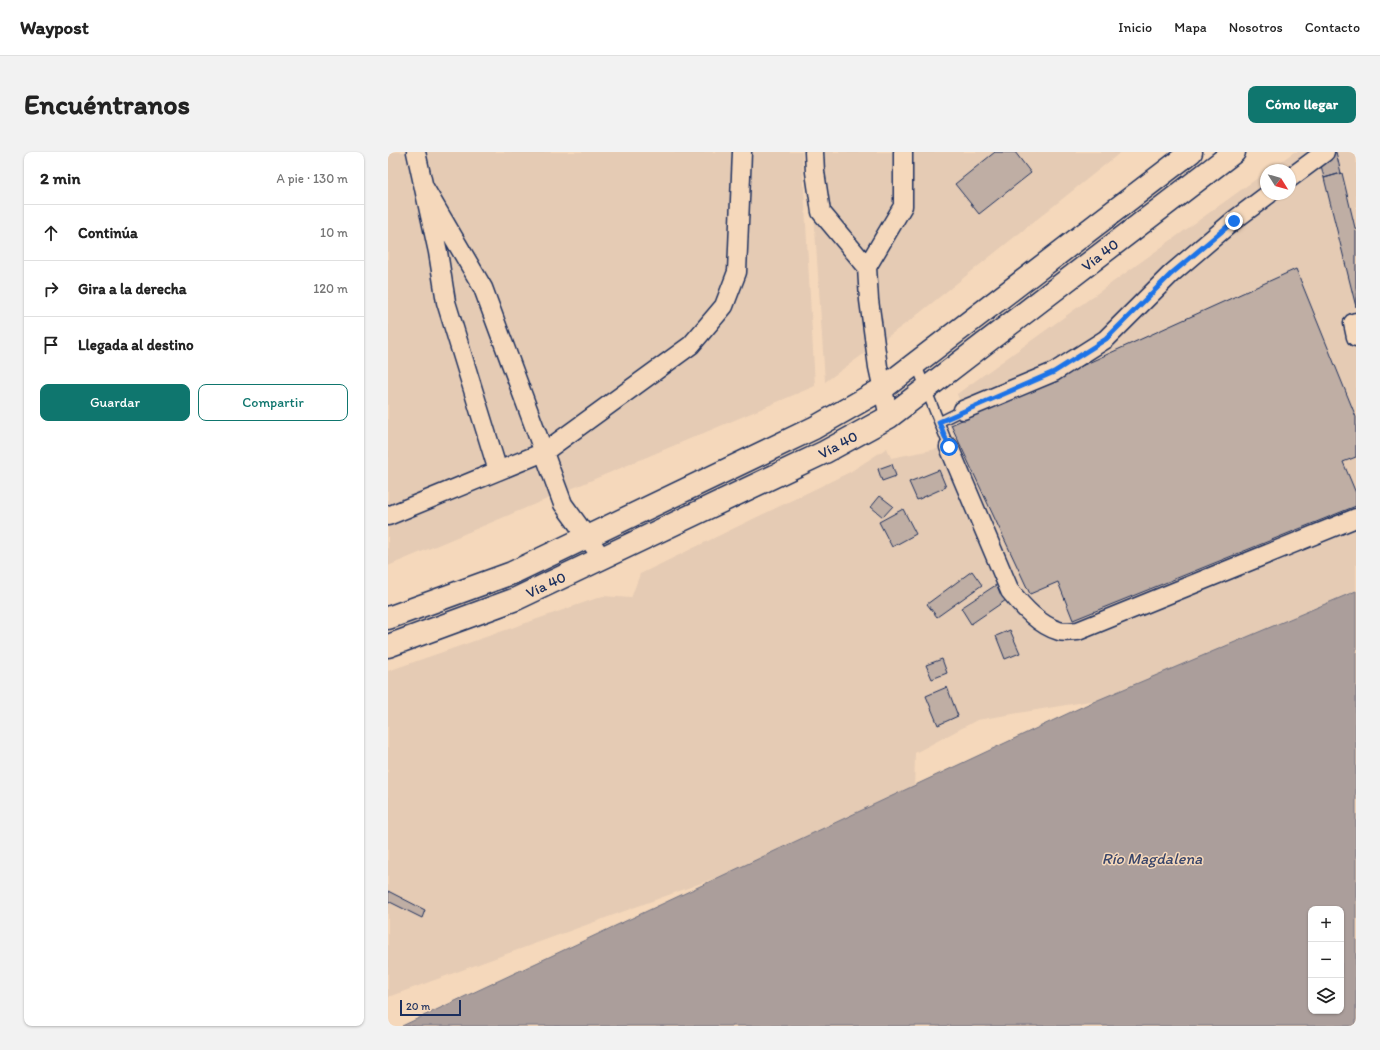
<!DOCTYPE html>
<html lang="es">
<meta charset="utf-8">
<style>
body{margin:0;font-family:Itim,sans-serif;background:#f2f2f2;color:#222}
.controls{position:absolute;right:12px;bottom:12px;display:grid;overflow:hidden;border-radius:8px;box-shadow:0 1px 3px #0004}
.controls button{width:36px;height:36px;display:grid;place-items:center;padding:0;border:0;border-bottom:1px solid #e0e0e0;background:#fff;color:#222;font:20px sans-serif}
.compass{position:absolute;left:872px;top:12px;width:36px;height:36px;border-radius:50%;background:#fff;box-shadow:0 1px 3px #0004;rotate:127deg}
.scale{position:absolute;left:12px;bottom:10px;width:61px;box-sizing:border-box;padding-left:4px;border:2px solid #1b2f5e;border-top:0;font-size:11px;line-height:14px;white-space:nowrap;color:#1b2f5e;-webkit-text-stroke:3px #f5d8bb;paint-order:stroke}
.stop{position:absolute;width:12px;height:12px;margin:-9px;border:3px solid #1a73e8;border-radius:50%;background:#fff}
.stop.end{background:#1a73e8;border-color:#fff;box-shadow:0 1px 4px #0008}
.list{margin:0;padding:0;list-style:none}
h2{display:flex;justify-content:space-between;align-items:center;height:52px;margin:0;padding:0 16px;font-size:17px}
h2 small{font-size:13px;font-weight:400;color:#767676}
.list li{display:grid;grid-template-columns:26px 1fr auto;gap:12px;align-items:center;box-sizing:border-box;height:56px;padding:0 16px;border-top:1px solid #e0e0e0}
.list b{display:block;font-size:15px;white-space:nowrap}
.list em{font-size:13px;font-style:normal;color:#767676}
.actions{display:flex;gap:8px;padding:12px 16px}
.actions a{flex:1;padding:9px 0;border:1px solid #0f766e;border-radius:8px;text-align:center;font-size:14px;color:#0f766e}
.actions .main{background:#0f766e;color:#fff}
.icon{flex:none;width:22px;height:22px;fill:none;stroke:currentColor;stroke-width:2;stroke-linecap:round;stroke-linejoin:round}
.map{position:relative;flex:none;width:968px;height:874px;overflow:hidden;border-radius:8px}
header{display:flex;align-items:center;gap:24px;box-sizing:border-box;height:56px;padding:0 20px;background:#fff;border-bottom:1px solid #e0e0e0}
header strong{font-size:19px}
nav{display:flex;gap:22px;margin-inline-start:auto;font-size:14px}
.intro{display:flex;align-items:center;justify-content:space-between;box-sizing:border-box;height:96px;padding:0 24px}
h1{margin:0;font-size:28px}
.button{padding:10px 18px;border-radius:8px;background:#0f766e;color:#fff;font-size:14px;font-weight:700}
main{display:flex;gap:24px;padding:0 24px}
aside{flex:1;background:#fff;border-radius:8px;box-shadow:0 1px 3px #0004}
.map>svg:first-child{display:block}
</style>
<header>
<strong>Waypost</strong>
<nav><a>Inicio</a><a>Mapa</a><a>Nosotros</a><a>Contacto</a></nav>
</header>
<div class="intro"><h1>Encuéntranos</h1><a class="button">Cómo llegar</a></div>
<main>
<aside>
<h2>2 min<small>A pie · 130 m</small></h2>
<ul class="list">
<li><svg class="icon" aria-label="ahead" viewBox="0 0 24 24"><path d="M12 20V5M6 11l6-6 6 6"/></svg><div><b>Continúa</b></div><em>10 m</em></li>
<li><svg class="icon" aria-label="right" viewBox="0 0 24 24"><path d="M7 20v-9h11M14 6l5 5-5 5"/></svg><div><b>Gira a la derecha</b></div><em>120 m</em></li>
<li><svg class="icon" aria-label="arrive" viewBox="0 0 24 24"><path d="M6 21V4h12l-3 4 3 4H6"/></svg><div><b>Llegada al destino</b></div></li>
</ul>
<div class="actions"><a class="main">Guardar</a><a>Compartir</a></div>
</aside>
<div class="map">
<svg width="968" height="874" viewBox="0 0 968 874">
<rect width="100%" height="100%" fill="#f5d8bb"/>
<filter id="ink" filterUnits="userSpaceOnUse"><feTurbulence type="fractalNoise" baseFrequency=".025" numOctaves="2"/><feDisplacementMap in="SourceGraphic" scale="8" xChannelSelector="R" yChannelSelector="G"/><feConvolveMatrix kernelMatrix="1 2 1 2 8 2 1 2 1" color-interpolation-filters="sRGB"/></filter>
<g filter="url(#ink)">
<path fill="#e5cbb4" d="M0 0H414L427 234 0 414Z
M422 0H733L524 167 437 230Z
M906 0H968V458L744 542 589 568 527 601 526 643 352 717 0 845V519L215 444 243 446 252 422 462 320 499 296 503 306 569 293 560 271 577 263 569 242 878 20V42H902V18H881Z"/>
<path fill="#ab9e9b" stroke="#717283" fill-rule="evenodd" d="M968 439V874H14L698 553ZM923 757H953V859H923Z"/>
<path fill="#bfaea4" stroke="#1b2f5e" d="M607 0H627L643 21 591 62 567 32Z
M930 0H948L953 21 936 26Z
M954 21 968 80V155L936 26Z
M908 117 968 265V305L955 310 968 341V354L685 468 670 430 642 442 563 273Z
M504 312 508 324 494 329 490 317Z
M551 318 558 335 529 348 521 330Z
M492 344 505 354 495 365 483 355Z
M515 357 528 382 504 395 491 370Z
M584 419 594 433 549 465 539 452Z
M611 431 621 446 583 472 573 456Z
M622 478 632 501 617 507 608 484Z
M554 507 559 521 544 527 538 513Z
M559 535 570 564 550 573 538 544Z
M0 739 37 758 34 766 0 749Z"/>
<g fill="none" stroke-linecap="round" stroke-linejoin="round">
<defs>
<path id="service" d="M528 212 551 270 575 258
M551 270 561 295"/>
<path id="minor" d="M28 0 50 100 58 150 110 319
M426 0 427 20 433 60 479 115
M902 26 937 0
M36 35 95 136 175 352 215 407
M968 170 965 171 968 185
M575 258 666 220 718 187 783 122 845 69 881 42
M501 265 490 215 481 148 479 115 515 54V0
M561 295 622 439C635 455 651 473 671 479 677 481 685 479 690 479L968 366
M0 364 156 300 303 193 336 154 349 120 354 0"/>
<path id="trunk" d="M0 466 124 421 426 276 494 237 803 0
M0 494 128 447 437 300 501 265 846 0"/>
</defs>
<use href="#service" stroke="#1b2f5e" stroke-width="12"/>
<use href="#minor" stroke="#1b2f5e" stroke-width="21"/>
<use href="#trunk" stroke="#1b2f5e" stroke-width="25"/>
<use href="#service" stroke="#f5d8bb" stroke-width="9"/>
<use href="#minor" stroke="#f5d8bb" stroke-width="18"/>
<use href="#trunk" stroke="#f5d8bb" stroke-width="22"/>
</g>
</g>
<g fill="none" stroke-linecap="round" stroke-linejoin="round" filter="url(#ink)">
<path stroke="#1a73e8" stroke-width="5" d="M561 295 551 270 666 220 718 187 783 122 846 69"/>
</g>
<g text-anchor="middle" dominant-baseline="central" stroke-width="3" stroke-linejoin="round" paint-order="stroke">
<g font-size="15" fill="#1b2f5e" stroke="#f5d8bb">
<text transform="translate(712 103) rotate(-38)">Vía 40</text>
<text transform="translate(450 293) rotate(-28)">Vía 40</text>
<text transform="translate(158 433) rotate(-25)">Vía 40</text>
</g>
<g font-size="16" font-style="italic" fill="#38456a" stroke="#f5d8bb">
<text x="764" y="706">Río Magdalena</text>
</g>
</g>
</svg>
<div class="controls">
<button>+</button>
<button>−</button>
<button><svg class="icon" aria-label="layers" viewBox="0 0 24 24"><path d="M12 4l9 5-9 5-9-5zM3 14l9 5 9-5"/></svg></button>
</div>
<svg class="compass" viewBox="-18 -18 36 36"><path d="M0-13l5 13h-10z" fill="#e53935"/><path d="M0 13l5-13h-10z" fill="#767676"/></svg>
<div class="scale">20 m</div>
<div class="stop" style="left:561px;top:295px"></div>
<div class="stop end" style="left:846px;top:69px"></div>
</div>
</main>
